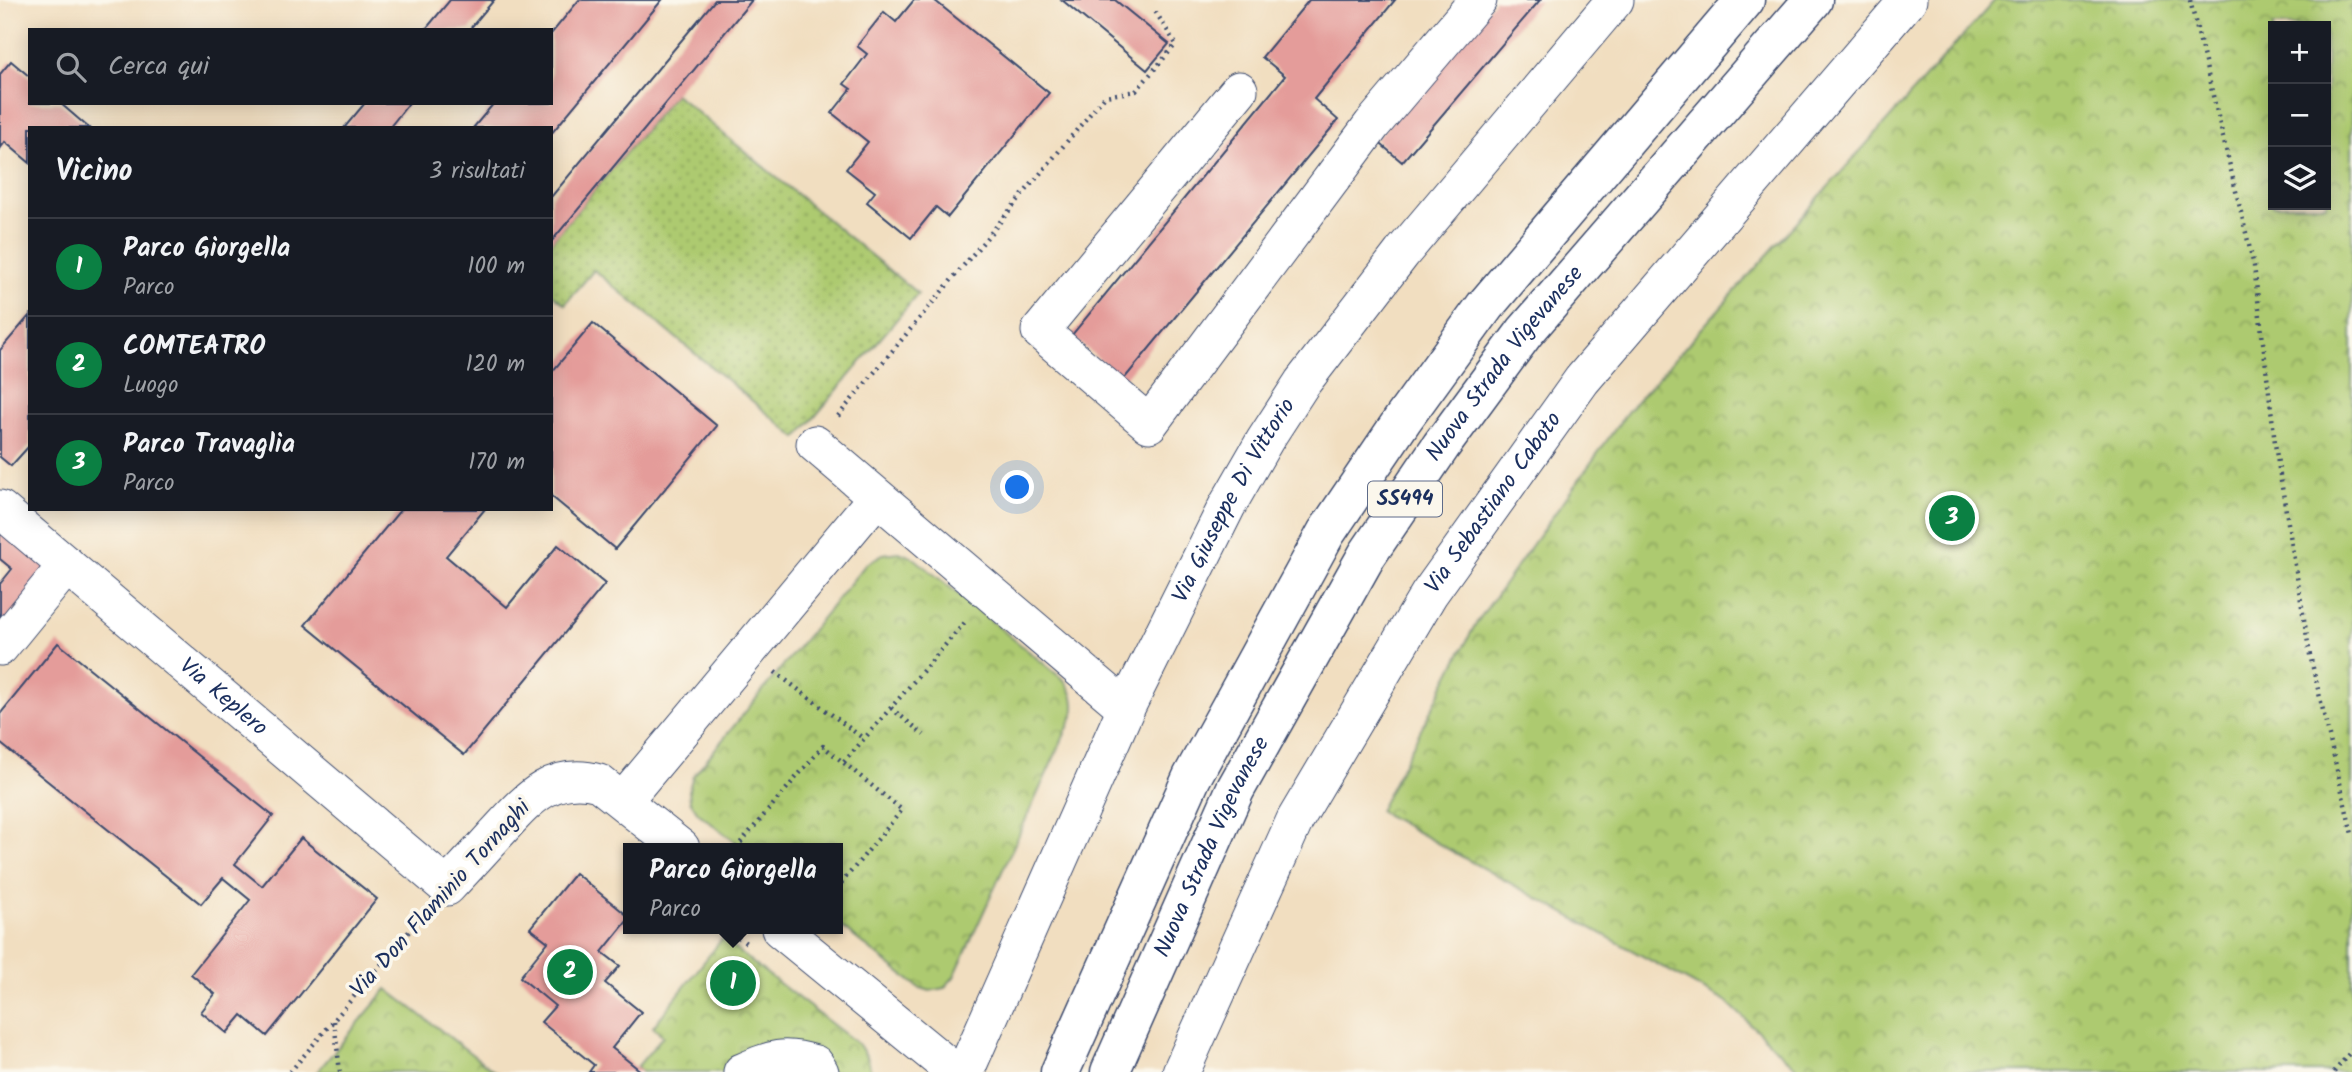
<!DOCTYPE html>
<html lang="it">
<meta charset="utf-8">
<style>
body{margin:0;font-family:Kalam,sans-serif;background:#242831;color:#f1f3f6}
.controls{position:absolute;right:21px;top:21px;display:grid;overflow:hidden;border-radius:0px;box-shadow:0 4px 18px #0003}
.controls button{width:63px;height:63px;display:grid;place-items:center;padding:0;border:0;border-bottom:2px solid #363941;background:#171b24;color:#f1f3f6;font:35px sans-serif}
.you{position:absolute;left:1018px;top:488px;width:24px;height:24px;margin:-18px;border:5px solid #fff;border-radius:50%;background:#1a73e8;box-shadow:0 0 0 10px #1a73e833}
.badge{display:grid;place-items:center;width:46px;height:46px;border-radius:50%;background:#0b8043;color:#fff;font-size:23px;font-weight:700}
.pin{position:absolute;translate:-50% -50%;border:4px solid #fff;box-shadow:0 2px 7px #0006}
.popup{position:absolute;left:623px;top:843px;width:220px;height:91px;box-sizing:border-box;display:grid;place-content:center;border-radius:0px;background:#171b24;filter:drop-shadow(0 2px 5px #0005);font-size:23px;white-space:nowrap;color:#9ea1a6}
.popup b{font-size:26px;color:#f1f3f6}
.popup::after{content:'';position:absolute;left:50%;top:100%;margin-left:-14px;border:14px solid transparent;border-top-color:#171b24}
.list{margin:0;padding:0;list-style:none}
h2{display:flex;justify-content:space-between;align-items:center;height:91px;margin:0;padding:0 28px;font-size:30px}
h2 small{font-size:23px;font-weight:400;color:#9ea1a6}
.list li{display:grid;grid-template-columns:46px 1fr auto;gap:21px;align-items:center;box-sizing:border-box;height:98px;padding:0 28px;border-top:2px solid #363941}
.list b{display:block;font-size:26px;white-space:nowrap}
.list p{margin:0;font-size:23px;white-space:nowrap;color:#9ea1a6}
.list em{font-size:23px;font-style:normal;color:#9ea1a6}
.icon{flex:none;width:38px;height:38px;fill:none;stroke:currentColor;stroke-width:2;stroke-linecap:round;stroke-linejoin:round}
.map{position:relative;flex:none;width:2352px;height:1072px;overflow:hidden}
.search{position:absolute;background:#171b24;box-shadow:0 4px 18px #0003;left:28px;top:28px;width:525px;height:77px;display:flex;align-items:center;gap:18px;box-sizing:border-box;padding:0 24px;border-radius:0px;color:#9ea1a6;font-size:26px}
.panel{position:absolute;background:#171b24;box-shadow:0 4px 18px #0003;left:28px;top:126px;width:525px;height:385px;border-radius:0px}
.map>svg:first-child{display:block}
</style>
<div class="map">
<svg width="2352" height="1072" viewBox="0 0 2352 1072">
<defs>
<pattern id="grass-dots" width="8" height="8" patternUnits="userSpaceOnUse" patternTransform="scale(1.75)"><rect width="8" height="8" fill="#adca70"/><path d="M2 2h.1M6 6h.1" fill="none" stroke="#8ca45f" stroke-width="1.8" stroke-linecap="round"/></pattern>
<pattern id="park-crowns" width="20" height="18" patternUnits="userSpaceOnUse" patternTransform="scale(1.75)"><rect width="20" height="18" fill="#adca70"/><path d="M2 6a3 3 0 1 1 6 0M12 15a3 3 0 1 1 6 0" fill="none" stroke="#8ca45f"/></pattern>
</defs>
<rect width="100%" height="100%" fill="#fbf7ec"/>
<filter id="ink" filterUnits="userSpaceOnUse"><feTurbulence type="fractalNoise" baseFrequency=".0143" numOctaves="2"/><feDisplacementMap in="SourceGraphic" scale="14" xChannelSelector="R" yChannelSelector="G"/><feConvolveMatrix kernelMatrix="1 2 1 2 8 2 1 2 1" color-interpolation-filters="sRGB"/></filter>
<filter id="wash" filterUnits="userSpaceOnUse"><feTurbulence type="fractalNoise" baseFrequency=".00686" numOctaves="4" result="noise"/><feDisplacementMap in="SourceGraphic" scale="28" xChannelSelector="R" yChannelSelector="G"/><feGaussianBlur stdDeviation="1.57" result="paint"/><feColorMatrix in="noise" values="0 0 0 0 0 0 0 0 0 0 0 0 0 0 0 0 0 1.4 0 .05"/><feComposite in="paint" operator="in"/></filter>
<g filter="url(#wash)">
<rect width="100%" height="100%" fill="#f1dec0"/>
<path fill="url(#grass-dots)" stroke="#647c67" stroke-width="2" d="M675 94 918 294 797 438 594 270 565 304 551 293V242Z"/>
<path fill="url(#park-crowns)" stroke="#647c67" stroke-width="2" fill-rule="evenodd" d="M1995 0H2352V1072H1801L1728 1003 1379 811 1475 625 1628 411ZM2326 26V205H2273V26Z
M899 552 914 558 1065 681C1073 693 1076 702 1073 716L954 977 944 988 930 991 918 987 838 924V848H743L698 813 690 801 689 789 693 776 866 564 883 554Z
M722 939 859 1045 868 1059 871 1072H642L637 1067 663 1036 653 1027Z
M387 989 495 1072H317Z"/>
<g id="blocks">
<path fill="#e49c9a" d="M450 0H494L469 30H425Z
M579 0H662L551 134V128H473L494 103H551V34Z
M715 0H752L551 242V197Z
M914 0H934L1049 93 948 217 936 207 911 238 867 202 875 192 846 169 868 142 832 113 851 89 844 84 867 54 857 46 884 12 896 22Z
M1062 0H1115L1169 44 1147 70Z
M1309 0H1395L1314 99 1338 120 1124 379 1071 336 1285 76 1262 57Z
M1495 0H1540L1402 162 1376 140Z
M11 61 30 77V103H60L89 128H30V163L5 142 0 149V74Z
M365 103H409L389 128H344Z
M30 315V445L11 466 0 457V350Z
M593 323 717 426 615 549 551 496V373Z
M401 509H485L446 556 507 607 558 545 605 584 464 755 305 625Z
M0 519 53 564 0 628V584L12 569 0 559Z
M58 643 273 816 235 864 262 886 301 838 377 899 267 1036 242 1015 227 1033 201 1012 215 994 191 974 250 900 223 878 201 904 0 743V714Z
M575 873 628 916V920L602 952 620 966 605 983 641 1012 612 1048 642 1072H589L594 1065 541 1022 555 1006 520 977 548 942 530 928Z"/>
</g>
</g>
<g filter="url(#ink)">
<use href="#blocks" fill-opacity="0" stroke="#3b496d" stroke-width="2"/>
<g fill="none" stroke-linecap="round" stroke-linejoin="round">
<defs>
<g id="minor">
<path d="M1239 90 1040 331 1149 424 1372 125 1478 0"/>
<path d="M815 444 1126 708"/>
<path id="s1" d="M0 509 447 887C463 870 479 853 495 835 525 803 550 769 599 783L681 848"/>
<path d="M0 647 67 565"/>
<path d="M623 801 876 498"/>
<path d="M780 929 955 1072"/>
<path d="M742 1072C772 1059 783 1054 815 1064L820 1072"/>
<path id="s2" d="M965 1072 1126 708 1227 506 1265 440 1302 383 1402 253 1615 0"/>
<path id="s3" d="M1181 1072 1295 820 1429 594 1582 380 1908 0"/>
</g>
<g id="major">
<path d="M1060 1072 1192 777 1326 533 1403 419 1485 306 1745 0"/>
<path id="s4" d="M1110 1072 1235 790 1367 555 1441 446 1525 332 1813 0"/>
</g>
</defs>
<use href="#minor" stroke="#3b496d" stroke-width="39"/>
<use href="#major" stroke="#3b496d" stroke-width="41"/>
<path stroke="#3b496d" stroke-width="4.5" stroke-dasharray="2 5" stroke-linecap="butt" d="M2190 0 2254 266 2276 451 2310 655 2352 834
M838 416 1105 96 1136 91 1176 44 1153 8
M775 672 864 739
M891 708 924 735
M844 762 966 621
M736 848 823 746 902 810 838 887
M727 929 746 943
M334 1021 340 1072
M290 1072 423 915
M2334 1072 2352 1050"/>
<use href="#minor" stroke="#fff" stroke-width="37"/>
<use href="#major" stroke="#fff" stroke-width="38"/>
</g>
</g>
<g text-anchor="middle" dominant-baseline="central" stroke-width="7" stroke-linejoin="round" paint-order="stroke">
<rect fill="#fbf7ec" stroke="#5e6b89" stroke-width="2" x="1368" y="481.5" width="74" height="35" rx="5"/>
<g font-size="21" font-weight="bold" fill="#1b2f5e">
<text x="1405" y="499">SS494</text>
</g>
<g font-size="23" fill="#1b2f5e" stroke="#fbf7ec">
<text stroke="none"><textPath href="#s4" startOffset="814">Nuova Strada Vigevanese</textPath></text>
<text stroke="none"><textPath href="#s2" startOffset="632">Via Giuseppe Di Vittorio</textPath></text>
<text stroke="none"><textPath href="#s3" startOffset="651">Via Sebastiano Caboto</textPath></text>
<text stroke="none"><textPath href="#s1" startOffset="292">Via Keplero</textPath></text>
<text stroke="none"><textPath href="#s4" startOffset="247">Nuova Strada Vigevanese</textPath></text>
<text transform="translate(441 899) rotate(-48)">Via Don Flaminio Tornaghi</text>
</g>
</g>
</svg>
<div class="controls">
<button>+</button>
<button>−</button>
<button><svg class="icon" aria-label="layers" viewBox="0 0 24 24"><path d="M12 4l9 5-9 5-9-5zM3 14l9 5 9-5"/></svg></button>
</div>
<div class="you"></div>
<div class="pin badge" style="left:733px;top:983px">1</div>
<div class="popup"><b>Parco Giorgella</b>Parco</div>
<div class="pin badge" style="left:570px;top:972px">2</div>
<div class="pin badge" style="left:1952px;top:518px">3</div>
<div class="search"><svg class="icon" aria-label="search" viewBox="0 0 24 24"><circle cx="10" cy="10" r="6"/><path d="M15 15l6 6"/></svg>Cerca qui</div>
<section class="panel">
<h2>Vicino<small>3 risultati</small></h2>
<ul class="list">
<li><span class="badge">1</span><div><b>Parco Giorgella</b><p>Parco</p></div><em>100 m</em></li>
<li><span class="badge">2</span><div><b>COMTEATRO</b><p>Luogo</p></div><em>120 m</em></li>
<li><span class="badge">3</span><div><b>Parco Travaglia</b><p>Parco</p></div><em>170 m</em></li>
</ul>
</section>
</div>
